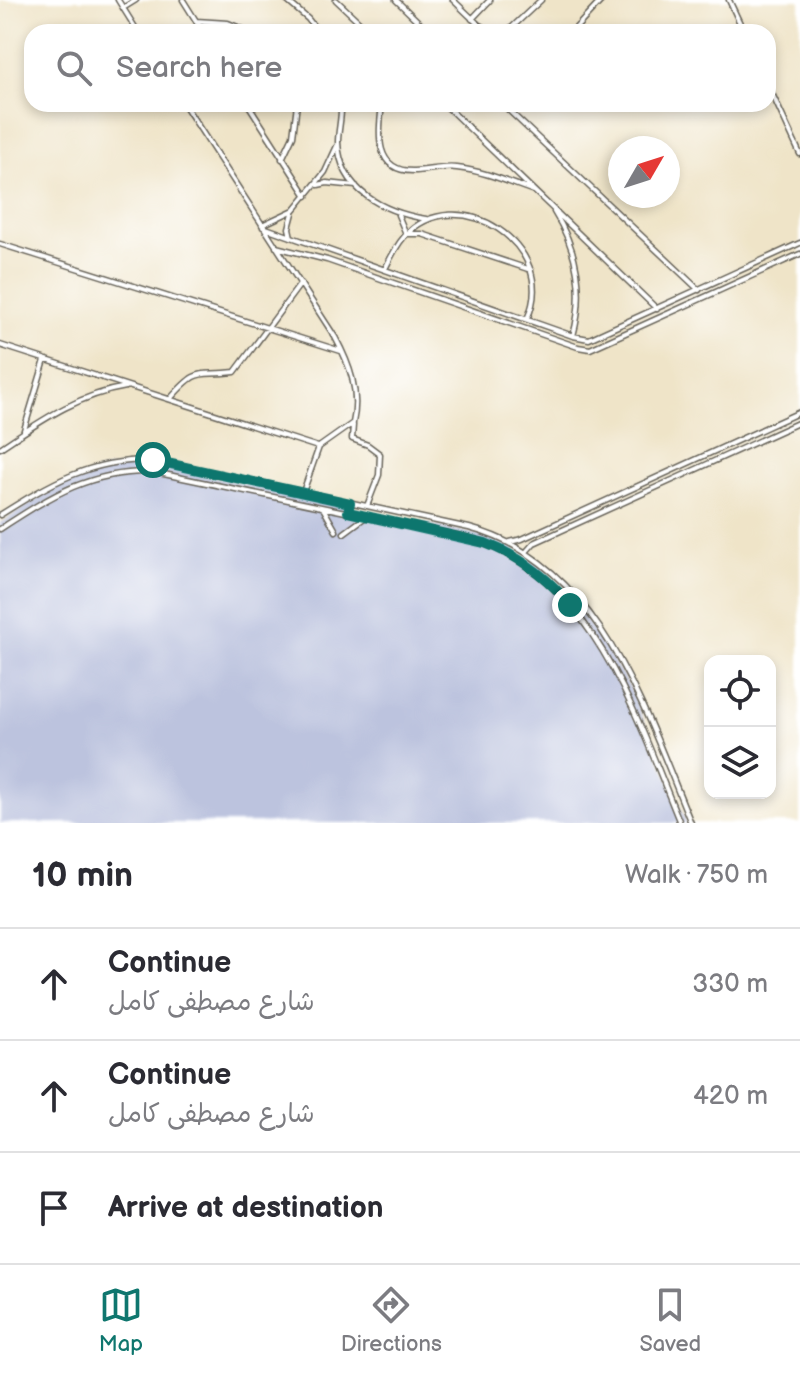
<!DOCTYPE html>
<meta charset="utf-8">
<style>
body{margin:0;font-family:"Balsamiq Sans","Playpen Sans Arabic",sans-serif;background:#f7f7f7;color:#2b2b33}
.controls{position:absolute;right:24px;bottom:24px;display:grid;overflow:hidden;border-radius:16px;box-shadow:0 4px 12px #0003}
.controls button{width:72px;height:72px;display:grid;place-items:center;padding:0;border:0;border-bottom:2px solid #e1e1e2;background:#fff;color:#2b2b33;font:40px sans-serif}
.compass{position:absolute;left:608px;top:136px;width:72px;height:72px;border-radius:50%;background:#fff;box-shadow:0 4px 12px #0003;rotate:51deg}
.stop{position:absolute;width:24px;height:24px;margin:-18px;border:6px solid #0f766e;border-radius:50%;background:#fff}
.stop.end{background:#0f766e;border-color:#fff;box-shadow:0 2px 8px #0008}
.list{margin:0;padding:0;list-style:none}
h2{display:flex;justify-content:space-between;align-items:center;height:104px;margin:0;padding:0 32px;font-size:34px}
h2 small{font-size:26px;font-weight:400;color:#7c7c81}
.list li{display:grid;grid-template-columns:52px 1fr auto;gap:24px;align-items:center;box-sizing:border-box;height:112px;padding:0 32px;border-top:2px solid #e1e1e2}
.list b{display:block;font-size:30px;white-space:nowrap}
.list p{margin:0;font-size:26px;white-space:nowrap;color:#7c7c81}
.list em{font-size:26px;font-style:normal;color:#7c7c81}
.icon{flex:none;width:44px;height:44px;fill:none;stroke:currentColor;stroke-width:2;stroke-linecap:round;stroke-linejoin:round}
.map{position:relative;flex:none;width:800px;height:823px;overflow:hidden}
.search{position:absolute;background:#fff;box-shadow:0 4px 12px #0003;left:24px;right:24px;top:24px;height:88px;display:flex;align-items:center;gap:20px;box-sizing:border-box;padding:0 28px;border-radius:24px;color:#7c7c81;font-size:30px}
.sheet{height:440px;background:#fff}
nav{display:flex;justify-content:space-around;align-items:center;box-sizing:border-box;height:112px;border-top:2px solid #e1e1e2;background:#fff;font-size:22px;color:#7c7c81}
nav a{display:grid;justify-items:center;gap:4px}
nav .on{color:#0f766e}
.map>svg:first-child{display:block}
</style>
<div class="map">
<svg width="800" height="823" viewBox="0 0 800 823">
<rect width="100%" height="100%" fill="#fff"/>
<filter id="ink" filterUnits="userSpaceOnUse"><feTurbulence type="fractalNoise" baseFrequency=".0125" numOctaves="2"/><feDisplacementMap in="SourceGraphic" scale="16" xChannelSelector="R" yChannelSelector="G"/><feConvolveMatrix kernelMatrix="1 2 1 2 8 2 1 2 1" color-interpolation-filters="sRGB"/></filter>
<filter id="wash" filterUnits="userSpaceOnUse"><feTurbulence type="fractalNoise" baseFrequency=".006" numOctaves="4" result="noise"/><feDisplacementMap in="SourceGraphic" scale="32" xChannelSelector="R" yChannelSelector="G"/><feGaussianBlur stdDeviation="1.8" result="paint"/><feColorMatrix in="noise" values="0 0 0 0 0 0 0 0 0 0 0 0 0 0 0 0 0 1.4 0 .05"/><feComposite in="paint" operator="in"/></filter>
<g filter="url(#wash)">
<rect width="100%" height="100%" fill="#efe4c8"/>
<path fill="#bcc3de" d="M136 465 166 467 234 481 484 536 514 548 543 568 567 591 598 636 630 687 687 823H0V523L58 486 105 469Z"/>
</g>
<g filter="url(#ink)">
<g fill="none" stroke-linecap="round" stroke-linejoin="round">
<defs>
<path id="minor" d="M118 0 138 32
M183 0 203 32
M286 0 308 19 318 32
M336 0 370 32
M396 0 429 32
M453 0 479 25 495 32
M729 0 744 32
M123 8 136 0
M472 19 490 0
M196 21 228 23 250 32
M507 32 541 0
M572 32 602 0
M768 85 800 154
M184 104 335 337C350 365 360 392 353 423L319 447 303 492
M248 104 307 196
M341 104C342 117 338 130 338 142 340 191 384 212 426 219
M382 104C379 131 373 171 413 171 428 171 442 166 457 168 484 171 508 182 534 191
M444 104 657 309
M502 104 699 290
M282 159 293 136 297 104
M318 185 327 183 356 186
M554 212C578 250 585 293 573 336
M398 215 406 234H422L531 270
M262 225 294 210 325 172 337 146
M263 227 573 336 589 339 800 243
M291 237 289 228 293 213
M0 244 341 351
M276 247 327 260 578 347 590 349 800 254
M385 269C390 259 396 246 404 237 457 178 561 247 527 319
M0 345 318 447
M170 399C200 365 197 377 235 372L301 283
M353 425 352 439 368 445 380 454 379 475 367 506
M24 430 45 360
M0 448C41 421 77 395 126 387
M323 508 336 531
M0 515C51 483 90 459 153 460L469 528C599 561 645 712 691 823
M0 529C51 496 90 470 154 472L465 537C592 571 635 714 680 823
M344 533 367 516
M510 542 522 539 800 412
M526 552 534 543 800 422"/>
</defs>
<use href="#minor" stroke="#666258" stroke-width="7"/>
<use href="#minor" stroke="#fff" stroke-width="4"/>
</g>
</g>
<g fill="none" stroke-linecap="round" stroke-linejoin="round" filter="url(#ink)">
<path stroke="#0f766e" stroke-width="10" d="M153 460 350 503 348 512 485 543C519 556 547 576 570 605"/>
</g>
</svg>
<div class="controls">
<button><svg class="icon" aria-label="locate" viewBox="0 0 24 24"><circle cx="12" cy="12" r="6"/><path d="M12 2v4M12 18v4M2 12h4M18 12h4"/></svg></button>
<button><svg class="icon" aria-label="layers" viewBox="0 0 24 24"><path d="M12 4l9 5-9 5-9-5zM3 14l9 5 9-5"/></svg></button>
</div>
<svg class="compass" viewBox="-18 -18 36 36"><path d="M0-13l5 13h-10z" fill="#e53935"/><path d="M0 13l5-13h-10z" fill="#7c7c81"/></svg>
<div class="stop" style="left:153px;top:460px"></div>
<div class="stop end" style="left:570px;top:605px"></div>
<div class="search"><svg class="icon" aria-label="search" viewBox="0 0 24 24"><circle cx="10" cy="10" r="6"/><path d="M15 15l6 6"/></svg>Search here</div>
</div>
<section class="sheet">
<h2>10 min<small>Walk · 750 m</small></h2>
<ul class="list">
<li><svg class="icon" aria-label="ahead" viewBox="0 0 24 24"><path d="M12 20V5M6 11l6-6 6 6"/></svg><div><b>Continue</b><p>شارع مصطفى كامل</p></div><em>330 m</em></li>
<li><svg class="icon" aria-label="ahead" viewBox="0 0 24 24"><path d="M12 20V5M6 11l6-6 6 6"/></svg><div><b>Continue</b><p>شارع مصطفى كامل</p></div><em>420 m</em></li>
<li><svg class="icon" aria-label="arrive" viewBox="0 0 24 24"><path d="M6 21V4h12l-3 4 3 4H6"/></svg><div><b>Arrive at destination</b></div></li>
</ul>
</section>
<nav>
<a class="on"><svg class="icon" aria-label="map" viewBox="0 0 24 24"><path d="M3 6l6-2 6 2 6-2v14l-6 2-6-2-6 2zM9 4v14M15 6v14"/></svg>Map</a>
<a><svg class="icon" aria-label="directions" viewBox="0 0 24 24"><path d="M12 3l9 9-9 9-9-9zM9 14v-3h6M13 9l2 2-2 2"/></svg>Directions</a>
<a><svg class="icon" aria-label="saved" viewBox="0 0 24 24"><path d="M7 4h10v16l-5-4-5 4z"/></svg>Saved</a>
</nav>
